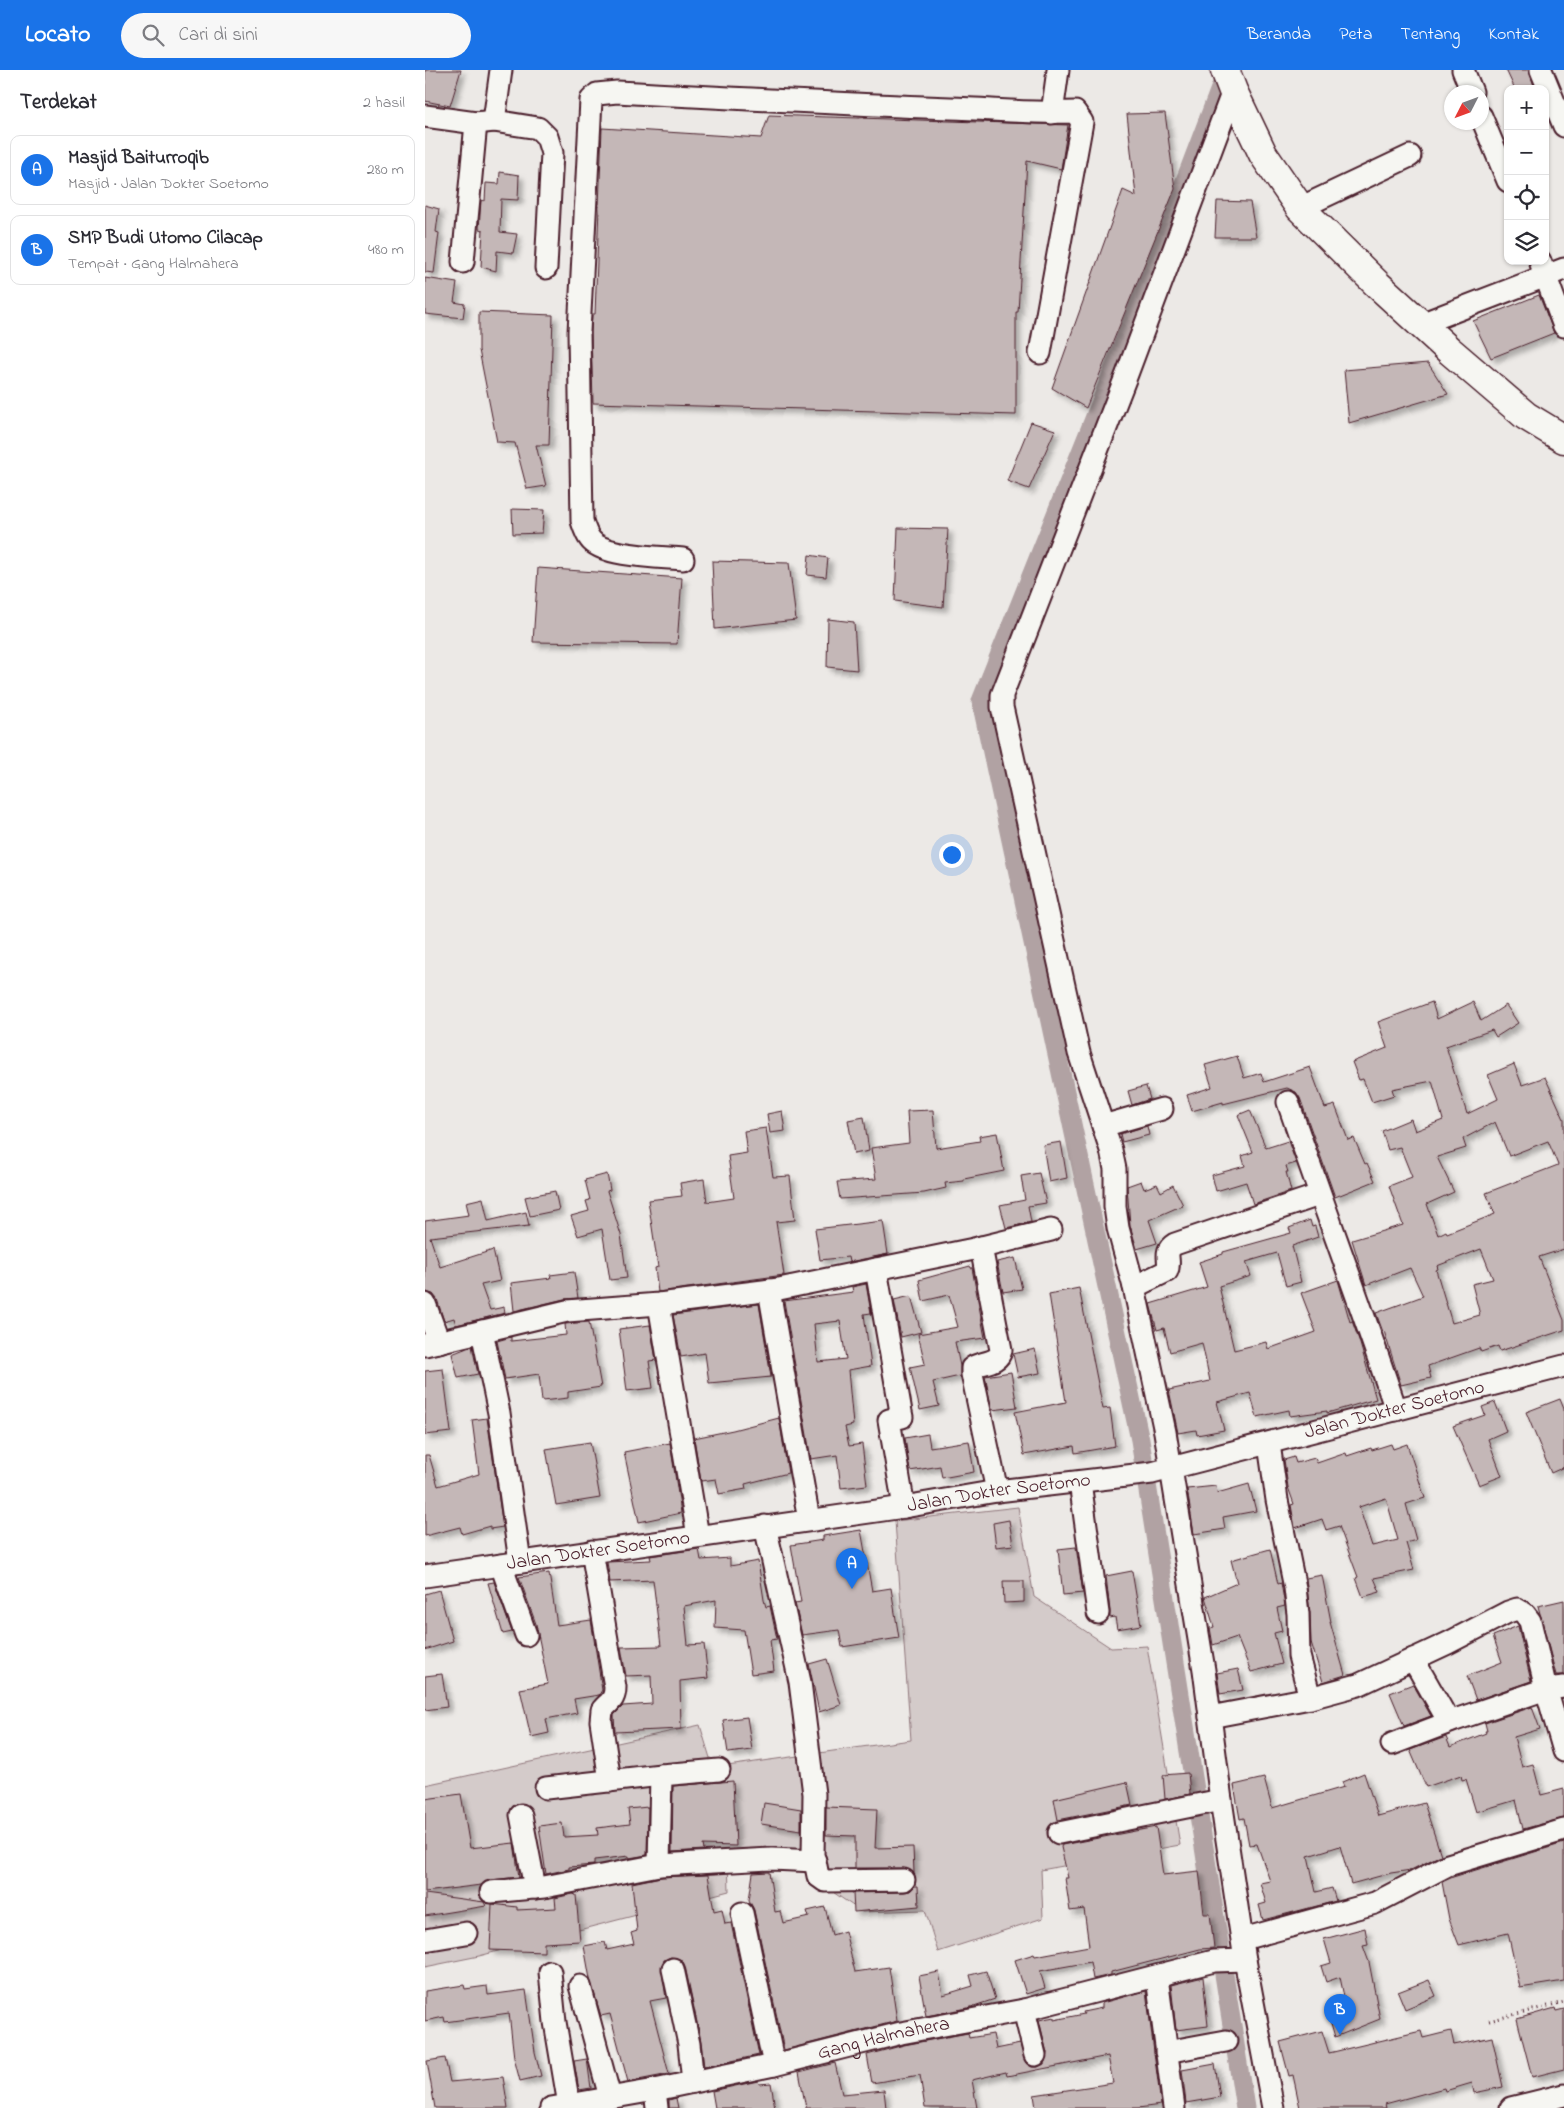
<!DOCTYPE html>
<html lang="id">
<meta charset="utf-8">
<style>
body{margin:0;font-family:"Indie Flower",sans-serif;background:#f7f7f7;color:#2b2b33}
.controls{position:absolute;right:15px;top:15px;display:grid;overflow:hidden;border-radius:10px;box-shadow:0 1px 4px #0004}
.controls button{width:45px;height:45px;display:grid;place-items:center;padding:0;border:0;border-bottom:1px solid #e1e1e2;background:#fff;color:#2b2b33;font:25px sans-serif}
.compass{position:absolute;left:1019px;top:15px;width:45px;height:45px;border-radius:50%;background:#fff;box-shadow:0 1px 4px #0004;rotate:228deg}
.you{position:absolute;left:526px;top:784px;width:18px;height:18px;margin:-12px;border:4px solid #fff;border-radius:50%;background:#1a73e8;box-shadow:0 0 0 8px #1a73e833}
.badge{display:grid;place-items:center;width:32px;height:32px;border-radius:50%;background:#1a73e8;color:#fff;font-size:16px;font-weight:700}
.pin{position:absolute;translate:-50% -41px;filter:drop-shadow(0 1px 2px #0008)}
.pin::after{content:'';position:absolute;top:26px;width:18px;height:15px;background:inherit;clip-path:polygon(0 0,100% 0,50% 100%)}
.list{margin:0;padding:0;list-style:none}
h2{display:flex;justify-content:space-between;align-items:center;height:65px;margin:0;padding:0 20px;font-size:21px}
h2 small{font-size:16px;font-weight:400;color:#7c7c81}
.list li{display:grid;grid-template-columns:32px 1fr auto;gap:15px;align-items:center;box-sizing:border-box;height:70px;margin:0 10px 10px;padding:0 10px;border:1px solid #e1e1e2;border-radius:10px}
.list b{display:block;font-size:19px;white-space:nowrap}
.list p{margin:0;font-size:16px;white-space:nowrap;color:#7c7c81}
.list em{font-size:16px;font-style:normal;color:#7c7c81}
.icon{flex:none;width:28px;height:28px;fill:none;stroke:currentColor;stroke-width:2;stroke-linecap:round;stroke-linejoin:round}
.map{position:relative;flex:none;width:1139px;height:2038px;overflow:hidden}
header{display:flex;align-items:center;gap:30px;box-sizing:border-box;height:70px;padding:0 25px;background:#1a73e8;color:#fff}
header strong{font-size:24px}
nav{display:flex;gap:28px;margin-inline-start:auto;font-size:18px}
.search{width:350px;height:45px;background:#f7f7f7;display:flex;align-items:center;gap:12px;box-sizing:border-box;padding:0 18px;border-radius:28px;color:#7c7c81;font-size:19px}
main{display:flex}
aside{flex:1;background:#fff}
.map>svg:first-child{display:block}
</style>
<header>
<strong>Locato</strong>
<div class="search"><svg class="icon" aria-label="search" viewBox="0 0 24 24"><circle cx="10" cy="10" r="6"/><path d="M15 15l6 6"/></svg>Cari di sini</div>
<nav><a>Beranda</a><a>Peta</a><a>Tentang</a><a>Kontak</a></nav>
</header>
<main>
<aside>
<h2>Terdekat<small>2 hasil</small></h2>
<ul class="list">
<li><span class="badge">A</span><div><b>Masjid Baiturroqib</b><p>Masjid · Jalan Dokter Soetomo</p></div><em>280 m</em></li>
<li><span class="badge">B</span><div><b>SMP Budi Utomo Cilacap</b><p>Tempat · Gang Halmahera</p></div><em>480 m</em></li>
</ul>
</aside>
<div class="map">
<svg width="1139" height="2038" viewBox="0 0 1139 2038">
<defs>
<filter id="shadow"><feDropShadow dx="4.5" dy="4.5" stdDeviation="2.5" flood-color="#0004"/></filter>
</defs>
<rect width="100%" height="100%" fill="#ece9e6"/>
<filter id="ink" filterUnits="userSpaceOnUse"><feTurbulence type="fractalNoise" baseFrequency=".02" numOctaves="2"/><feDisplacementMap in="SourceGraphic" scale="10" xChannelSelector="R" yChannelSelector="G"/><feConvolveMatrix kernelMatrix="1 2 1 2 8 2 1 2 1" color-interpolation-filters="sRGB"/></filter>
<g filter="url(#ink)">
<path fill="#d4cbca" stroke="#8f757a" d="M593 1437 609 1527 686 1578 722 1576 755 1775 616 1800 618 1848 513 1882 500 1840 437 1842 345 1779 303 1789 304 1821 54 1886 0 1897V1715L275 1655 288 1698 486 1670 470 1451Z"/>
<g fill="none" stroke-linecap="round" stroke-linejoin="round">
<path stroke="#b1a2a3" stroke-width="19" d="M802 0 679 324 556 631 715 1370 820 2038"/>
</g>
<path fill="#c4b7b7" stroke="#4a1f2b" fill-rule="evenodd" filter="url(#shadow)" d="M0 0H36L25 36 0 31Z
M1081 0H1104L1110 19H1090Z
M740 43 750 119 661 338 627 318 698 120 711 126 702 44Z
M344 45 643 55 636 99 602 91 593 242H591V345L168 333 166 262 167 244H170L177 58 336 68Z
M75 102 94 105 93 130 76 129 75 162 92 164 88 183 72 181 71 201 56 197 58 160 54 159 56 130 60 131 61 113 74 114Z
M792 131 825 132 831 167H790Z
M0 135 14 139 11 162 14 163 9 203 0 202Z
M0 208 32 213 29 232 40 234 38 248 0 244Z
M1114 225 1129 263 1066 288 1048 251Z
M54 242 128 245 124 375H111L121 416 102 419 90 373 72 372 54 280Z
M1003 293 1023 324 924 353 919 300Z
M606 352 630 360 604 419 582 411Z
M87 439 119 440 117 463 88 464Z
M473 458 523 459 518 537 470 531Z
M384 485 403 488 401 507 382 505Z
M287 491 364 493 371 550 290 559Z
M113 498 257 508 252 574 108 572Z
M403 549 429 552 432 600 402 597Z
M1007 932 1012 949 1048 932 1056 951 1081 935 1093 953 1071 967 1067 960 1021 976 1042 1044 1073 1029 1063 1005 1089 994 1097 1015 1120 1007 1139 1049V1179L1114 1187 1139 1250V1260L1075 1281 1073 1276 1056 1282 1054 1278 1003 1296 1006 1308 976 1315 959 1261 958 1262 951 1243 998 1226 985 1198 941 1215 927 1170 978 1155 964 1116 987 1107 975 1077 963 1080 957 1061 986 1049 990 1061 1018 1050 1007 1011 967 1019 969 1025 947 1032 938 1009 934 1010 927 992 962 978 953 952ZM1070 1052 1084 1086 1123 1071 1133 1095 1061 1123 1070 1144 1022 1163 1021 1161 1013 1165 1002 1134 1029 1122 1012 1087 1041 1078 1038 1069ZM1056 1179 1068 1209 1047 1214 1055 1245 1027 1253 1011 1200 1013 1199 1012 1196Z
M812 986 819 1008 836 1003 839 1012 885 997 900 1038 910 1035 923 1070 929 1068 940 1094 942 1093 950 1111 910 1127 875 1028 871 1022 862 1018 798 1034V1032L767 1041 762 1025 787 1017 780 995Z
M721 1016 725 1029 707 1035 703 1021Z
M508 1040 511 1078 555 1071 554 1066 572 1063 579 1101 539 1109V1111L520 1113 521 1118 499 1123 415 1129 412 1112 451 1109 446 1078 484 1073 482 1041Z
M825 1040 841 1078 863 1071 871 1093 861 1096 863 1102H861L866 1121 828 1134 821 1112 791 1121 787 1105 820 1096 817 1086 828 1082 813 1045Z
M357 1041 360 1061 345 1063 342 1044Z
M439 1047 444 1081 429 1084 423 1050Z
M722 1056 724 1065 697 1072 695 1064Z
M341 1058 348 1107 365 1106 370 1150 351 1152 359 1205 233 1222 230 1198 233 1197 223 1130 257 1126 255 1113 279 1109 282 1132 309 1128 303 1086 322 1083 319 1061Z
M636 1072 642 1108 624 1112 618 1075Z
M614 1103 621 1133 603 1136 606 1152 581 1158 575 1135 600 1130 596 1106Z
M182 1104 185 1120 182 1121 196 1165 202 1208 185 1210 177 1159 153 1166 146 1146 164 1141 161 1131 165 1130 160 1110Z
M716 1111 719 1119 732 1114 736 1122 748 1115 758 1135 724 1150 732 1173 712 1179 705 1155 702 1116Z
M130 1121 134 1140 105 1146 100 1127Z
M58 1128 63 1151 101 1142 104 1156 5 1167 15 1197 68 1180 75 1211 56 1215 65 1240 79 1237 80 1243 31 1255 29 1248 19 1251 12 1229 8 1224 0 1222V1151L44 1145 41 1132Z
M885 1150 887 1157 890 1156 893 1167 867 1176 876 1212 861 1216 852 1183 821 1192 826 1206 794 1216 809 1280 841 1272 843 1279 891 1262 876 1223 913 1210 925 1252 927 1251 934 1270 951 1329 902 1343V1341L865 1346 864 1340 832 1347 825 1323 792 1332 799 1360 772 1365 771 1360 753 1363 744 1320 785 1311 777 1273 745 1282 739 1258 732 1260 725 1234 782 1217 774 1192 798 1184V1182L866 1163 864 1158Z
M458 1151 463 1184 424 1192 423 1187 395 1190 390 1159Z
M590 1188 597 1219 578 1222 572 1192Z
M545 1196 546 1198H547L560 1268 530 1272 535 1296V1306L508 1312 514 1336 495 1340 485 1297 500 1294 493 1264 533 1257 524 1225 498 1231 494 1210Z
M149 1202 153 1228 139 1229 89 1241 86 1213 126 1208 125 1205Z
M441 1214 446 1243 439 1244 446 1296 423 1300 428 1355 420 1357 424 1376 437 1374 442 1415 416 1418 412 1385 386 1389 359 1231 428 1222 427 1217ZM415 1251 421 1289 393 1292 389 1254Z
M654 1218 678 1339 685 1338 690 1376 650 1383 649 1376 599 1385 590 1342 641 1332 624 1224Z
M486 1226 496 1262 476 1267 469 1230Z
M334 1234 346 1307 284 1313 280 1283 256 1287 248 1245Z
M164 1252 176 1317 143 1322V1328L117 1331 114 1304 80 1309 72 1271 86 1267V1271L141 1265 140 1254Z
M225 1255 231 1290 224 1291 228 1318 202 1321 194 1259Z
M47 1276 53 1304 33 1308 27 1284Z
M610 1279 615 1303 593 1307 588 1284Z
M18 1299 26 1362 0 1365V1301Z
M586 1302 592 1337 567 1340 560 1306Z
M1135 1329 1139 1339V1397L1126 1403 1101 1342Z
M1070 1332 1081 1361 1063 1369 1077 1406 1054 1415 1028 1356 1060 1345 1057 1337Z
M62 1348 78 1457 65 1459V1456L37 1464 35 1457 0 1466V1385H4L13 1416 54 1404 47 1350Z
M354 1348 363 1403 320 1414 321 1419 294 1424 291 1409 276 1411 269 1368 308 1360Z
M503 1364 505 1377 544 1371 549 1402 517 1408 515 1396 485 1401 480 1368Z
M165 1372 175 1428 131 1435 121 1379Z
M245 1373 256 1443 214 1452 199 1382Z
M966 1374 968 1379 982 1374 1000 1428 981 1434 991 1470 981 1473 989 1500 949 1508 955 1522 938 1527 931 1508 933 1507 914 1456 901 1460 897 1449 870 1458 866 1435 869 1434 863 1417 859 1390 869 1387 871 1393 890 1388 892 1393 921 1383 922 1386 946 1378 947 1380ZM961 1428 973 1470 947 1476 934 1437Z
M824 1414 831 1441 798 1447 800 1459 769 1464 762 1419 791 1416 792 1423Z
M584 1450 588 1475 571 1477 568 1453Z
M436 1460 447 1521 466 1518 474 1568 417 1577 414 1560 377 1565 370 1533 376 1532 366 1475 398 1470V1466Z
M651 1477 658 1523 638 1525 633 1479Z
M274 1479 276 1490 305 1488V1496L333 1491 339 1530 341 1537 345 1536 352 1569 345 1570 349 1601 326 1604 319 1560 290 1558 291 1530 259 1536 263 1575 279 1574 283 1608 255 1611 256 1659 190 1662 189 1645 198 1636 227 1634 226 1605 201 1606 196 1577 236 1576 228 1510 185 1512 182 1492 226 1490 225 1486Z
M845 1479 853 1514 856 1513 860 1536 852 1538 857 1561 849 1563 857 1594 826 1602 812 1567 788 1575 785 1558 789 1557 780 1527 812 1513 806 1490Z
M707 1501 716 1555 692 1559 690 1547 685 1548V1541L681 1506Z
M124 1503 132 1555 166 1550 177 1620 174 1625 149 1629 152 1643 121 1649 124 1663 106 1667 95 1619 123 1614 111 1554 94 1507Z
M897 1505 906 1552H905L920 1605 898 1612 886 1572 885 1543 881 1508Z
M578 1511H599V1532L579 1533Z
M69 1512 87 1562 78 1564 63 1513Z
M14 1520 28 1571 0 1580V1524Z
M1139 1530V1605H1131L1113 1536Z
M1093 1556 1106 1611 1051 1630 1042 1606 1077 1592 1068 1566Z
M402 1589 416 1635 394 1642 384 1594Z
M813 1599 818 1620 795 1624 792 1603Z
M17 1604 22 1637 0 1640V1606Z
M988 1614 1006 1646 979 1656 965 1623Z
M1107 1637 1115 1659 1089 1667 1097 1697 1108 1694 1116 1725 1139 1719V1748L1098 1759 1091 1730 1051 1742 1041 1709 1037 1710 1036 1705 1001 1717 985 1680 1021 1667 1025 1677 1061 1663 1060 1661H1062L1060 1653Z
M322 1647 327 1680 303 1683 298 1650Z
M763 1703 765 1724 740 1729 738 1705Z
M939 1703 953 1746 999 1733 1016 1785 986 1800 966 1803 926 1814 915 1776 883 1786 891 1822 907 1818 911 1831 838 1850 834 1835 841 1833 835 1813 845 1811 832 1774 824 1775 819 1748 815 1749 809 1715 839 1708 847 1738 919 1717 917 1712Z
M308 1711 311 1776 278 1775 279 1780 247 1782 248 1716Z
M702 1712 707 1735 633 1750 629 1729Z
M36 1724 45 1778 89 1773 94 1807 65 1810 56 1815 0 1822V1729Z
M339 1733 376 1739V1760L336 1754Z
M223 1737 222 1785 204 1788V1786L169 1790V1795L144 1797V1799L121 1804 114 1756 137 1753 139 1767 173 1765 172 1758 205 1754 203 1739Z
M401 1737 452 1739 450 1778 488 1777 489 1803 479 1798H430V1766L401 1765Z
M731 1757 738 1805 774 1801 779 1844H785L789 1878 775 1879 686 1902V1905L668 1909 665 1892 615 1901 620 1918 601 1924 590 1890 609 1884 610 1886 664 1876 659 1839 645 1841 640 1808H643L636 1777 637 1775Z
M1139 1773V1911L1095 1918 1083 1863 1034 1875 1024 1849 1017 1812 1028 1807Z
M344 1802 350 1842 355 1841 358 1853 384 1847 382 1841 400 1837 407 1865 420 1861 430 1902 464 1897 472 1951 359 1980 329 1840 324 1830 328 1803Z
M283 1805 289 1841 297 1839 300 1854 306 1853 334 1985 279 1997 276 1971 260 1896 257 1890 246 1887 239 1890 236 1896 241 1928 225 1931 244 2004 203 2012 185 1944 176 1946 165 1909 159 1876 180 1872 182 1880 209 1874 206 1863 212 1861 207 1813 236 1807Z
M490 1816H493L494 1836 429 1842 428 1823 479 1822 485 1821Z
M0 1824 59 1832 61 1836 0 1846Z
M148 1824 151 1825 155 1871 119 1873V1882L65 1880 67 1834 92 1837V1840L131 1838 130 1828Z
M940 1858 943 1875 938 1876 944 1892 955 1949 910 1967 903 1943 921 1937 915 1907 901 1912 896 1896 906 1893 899 1869Z
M561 1901 570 1929 543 1938 501 1946 494 1906 514 1902 518 1925 548 1916 545 1905Z
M778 1907 783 1956 751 1960 746 1915Z
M1004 1910 1011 1926 980 1939 973 1922Z
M39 1915 40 1919 62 1916 63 1925 101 1920 110 1982 116 2006 95 2011 89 1988 84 1943 20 1952 19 1947 0 1951V1921Z
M721 1921 736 2035 713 2038H611L609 2025 688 2013 683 1986 582 2006 581 2002 547 2010 552 2038H500L495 2005 447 2013 442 1985 479 1975 543 1963 544 1968 568 1964 571 1979 595 1974 601 1993 607 1997H613L619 1994 622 1983 614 1950 629 1947V1950L659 1944 658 1942 677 1938V1933Z
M1130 1938 1131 1941 1139 1939V1999L1107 2007 1092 1949Z
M897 1961 904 1983 996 1961 998 1968 1026 1961 1029 1975 1067 1967 1078 2017 1049 2023 1047 2013 1020 2021 1019 2018 960 2034 961 2038H875L868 2005 864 2006 855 1972Z
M20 1988 25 2012 78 2007 83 2038H10L2 1991Z
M162 1989 166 2018 154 2020 149 1991Z
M410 1993 417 2024 459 2020 461 2038H381L374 2002Z
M790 1994 795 2027 761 2033 757 2000Z
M333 2011 334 2014 346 2013 350 2038H290L287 2021Z
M251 2028 253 2038H244V2030Z"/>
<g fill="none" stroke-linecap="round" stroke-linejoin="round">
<defs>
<g id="minor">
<path d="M1038 0 1047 22"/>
<path d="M1116 0 1139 56"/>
<path d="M808 21 702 304 577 625V637L654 983 686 1080 690 1099V1137L693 1158 709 1217 740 1362 779 1600 796 1730 820 1890 848 2038"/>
<path d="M627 43 633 0"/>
<path d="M0 46 51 53 69 51 76 0"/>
<path d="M1056 46 1083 111"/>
<path d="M69 51 113 58 122 67 127 83 121 198"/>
<path d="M875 138 985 86"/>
<path d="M1115 191 1139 256"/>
<path d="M38 192 51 53"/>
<path d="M996 254 1139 199"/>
<path d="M258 489C237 487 177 487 165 469 161 464 159 457 157 451L154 262 166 30 172 24 192 22C303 28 414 34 525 38 567 39 608 44 650 42L657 52 615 283"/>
<path d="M863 1032C898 1135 937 1237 971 1340"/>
<path d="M678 1056 737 1039"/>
<path d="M556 1177 576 1280C574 1293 559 1292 550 1296L547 1298V1304L572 1421"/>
<path d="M451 1199 476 1342 477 1347 464 1350 479 1437"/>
<path d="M709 1217 742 1201C747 1191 737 1182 750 1174L894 1125"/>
<path d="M344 1220 384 1450"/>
<path d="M0 1234 14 1272"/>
<path d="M234 1234 273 1466"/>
<path d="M57 1261 74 1343 95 1492"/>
<path d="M0 1275 142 1241 234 1234 354 1219 549 1179 626 1160"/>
<path d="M844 1374 852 1430 870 1518 873 1544 874 1586 885 1628"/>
<path d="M655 1412 673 1543"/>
<path d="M167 1481 190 1617C190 1630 185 1631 177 1640L176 1651 185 1711"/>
<path d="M76 1495 101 1565"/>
<path id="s1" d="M0 1506 479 1437 572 1421 727 1403 1139 1296"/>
<path d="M988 1589 1024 1652"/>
<path d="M785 1647 885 1628 933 1615 1023 1573 1083 1542 1092 1539 1099 1543 1105 1551 1121 1619 1139 1681"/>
<path d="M967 1674 1030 1650 1121 1619 1139 1617"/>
<path d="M121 1718 236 1705"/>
<path d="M96 1745 110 1818"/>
<path d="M634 1763 796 1730"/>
<path d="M390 1791 393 1806 400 1811 479 1810"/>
<path d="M234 1795 236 1705 294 1700"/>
<path d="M66 1822 119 1817 234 1795 347 1789 390 1791 388 1786 389 1724 375 1612 340 1456"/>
<path d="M317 1843 349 1995"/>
<path d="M818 1869 950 1833 1023 1795 1139 1760"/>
<path d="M0 1870 41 1863"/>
<path d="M248 1899 264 1974 268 2012"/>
<path d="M125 1902 130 1952 144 2035"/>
<path d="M732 1907 749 2038"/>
<path d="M155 1916 185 2027"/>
<path d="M599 1940 610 1985"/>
<path d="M741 1982 801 1971"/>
<path d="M230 2020 232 2038"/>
<path id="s2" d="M126 2038 230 2020 349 1995 476 1963 599 1940 789 1891 820 1890"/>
<path d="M1086 2038 1139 2025"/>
</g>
<path id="highway" d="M800 0 808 21 838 84 875 138 953 215 1025 281 1101 346 1139 369"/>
</defs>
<use href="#minor" stroke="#4a1f2b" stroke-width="25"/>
<use href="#highway" stroke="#4a1f2b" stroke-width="31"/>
<path stroke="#4a1f2b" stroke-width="3" stroke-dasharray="1 4" stroke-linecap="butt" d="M1064 1951 1139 1932"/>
<use href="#minor" stroke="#f6f6f2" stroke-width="21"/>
<use href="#highway" stroke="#f6f6f2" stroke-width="28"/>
</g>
</g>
<g text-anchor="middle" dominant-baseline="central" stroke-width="4" stroke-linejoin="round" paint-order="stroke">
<g font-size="20" fill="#4a1f2b" stroke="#f6f6f2">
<text stroke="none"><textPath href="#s1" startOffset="985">Jalan Dokter Soetomo</textPath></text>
<text stroke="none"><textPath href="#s1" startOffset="580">Jalan Dokter Soetomo</textPath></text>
<text stroke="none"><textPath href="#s1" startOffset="175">Jalan Dokter Soetomo</textPath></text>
<text stroke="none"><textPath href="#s2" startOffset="340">Gang Halmahera</textPath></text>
</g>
</g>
</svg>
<div class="controls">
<button>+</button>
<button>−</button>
<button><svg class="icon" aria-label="locate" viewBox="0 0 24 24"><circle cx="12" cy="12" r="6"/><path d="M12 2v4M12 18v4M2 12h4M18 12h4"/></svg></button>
<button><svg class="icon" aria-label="layers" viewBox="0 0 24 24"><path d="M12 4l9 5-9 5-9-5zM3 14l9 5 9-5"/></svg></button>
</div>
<svg class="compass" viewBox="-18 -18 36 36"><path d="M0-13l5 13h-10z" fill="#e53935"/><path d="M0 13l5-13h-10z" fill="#7c7c81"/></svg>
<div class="you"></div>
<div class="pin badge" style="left:427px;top:1519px">A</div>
<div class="pin badge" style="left:915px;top:1965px">B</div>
</div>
</main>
